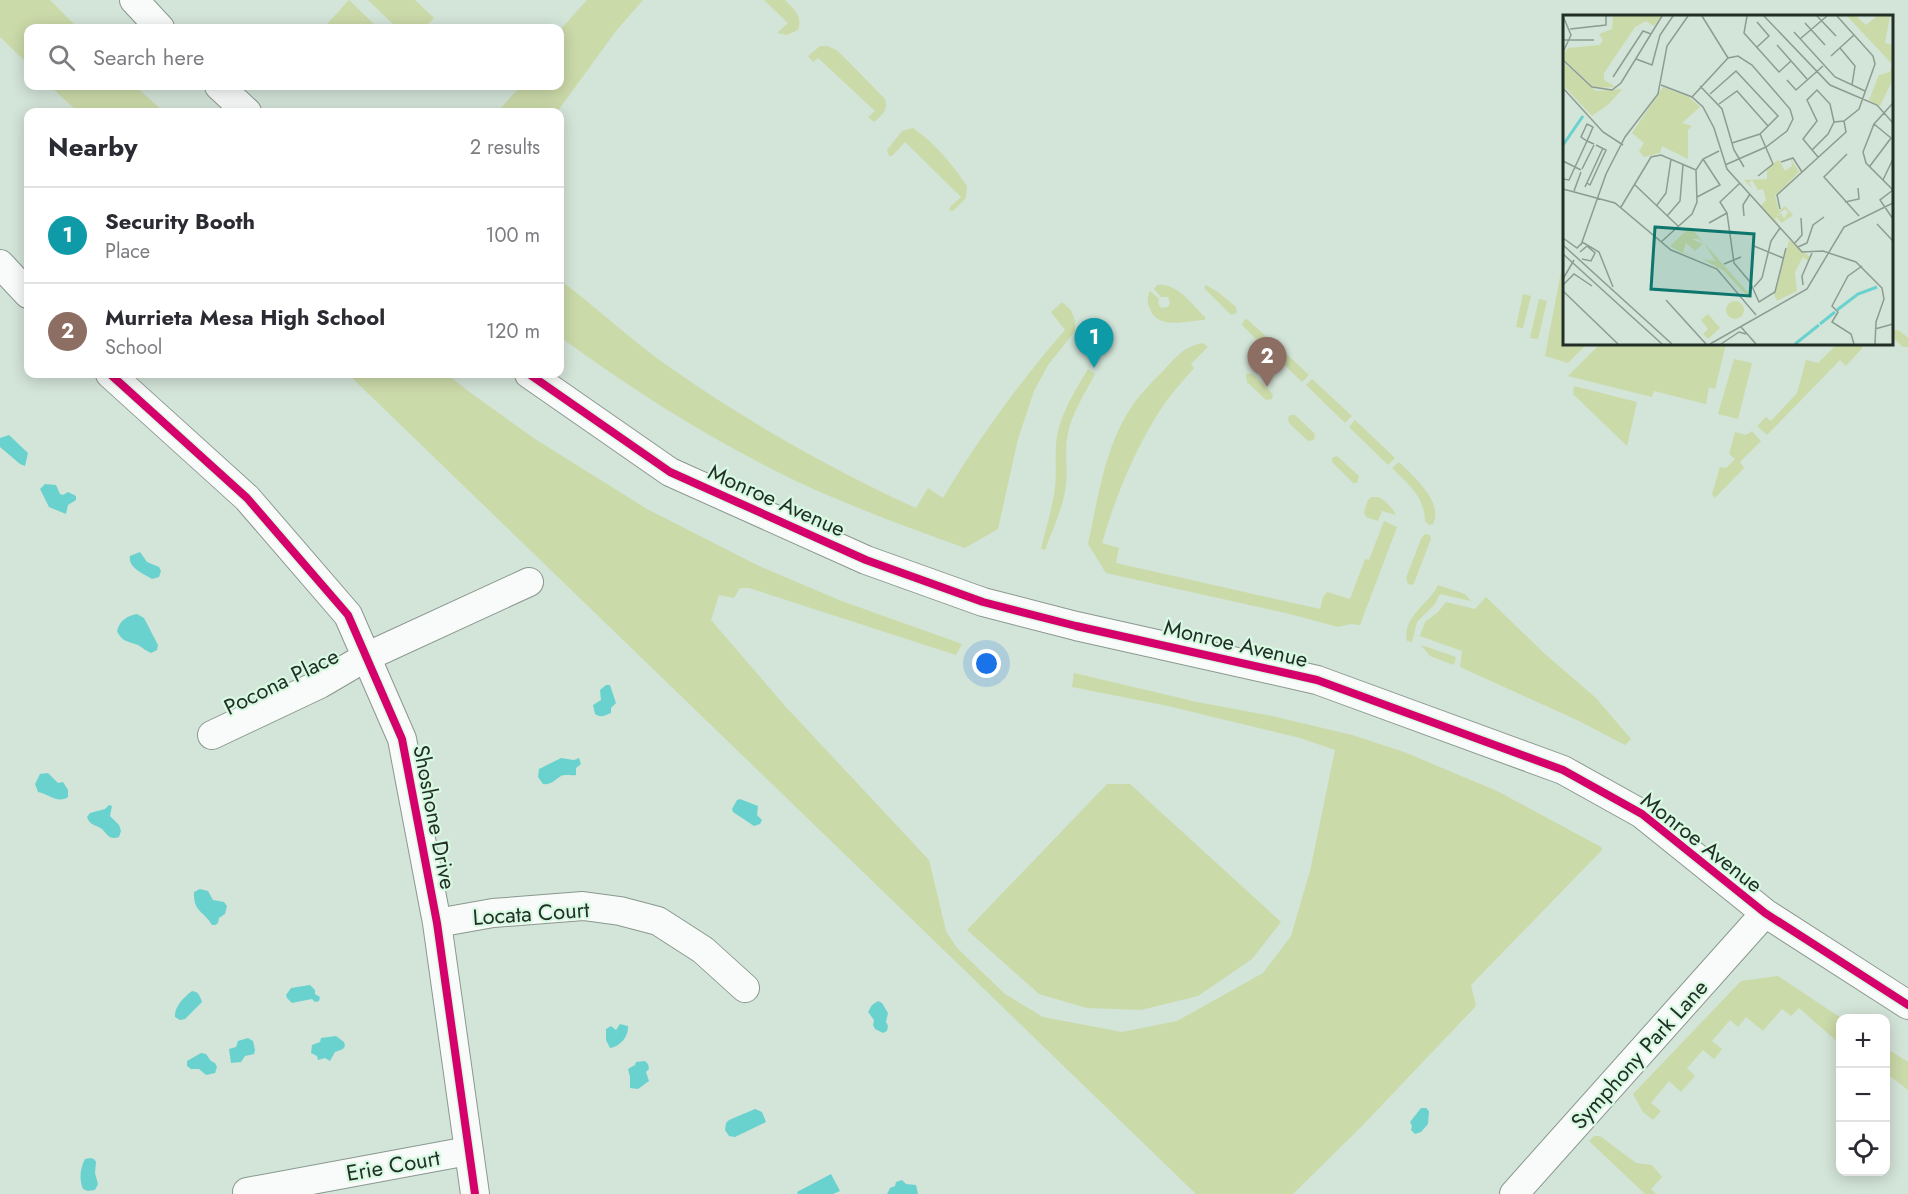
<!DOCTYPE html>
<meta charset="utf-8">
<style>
body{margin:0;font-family:Jost,sans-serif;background:#f2f2f3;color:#2b2b33}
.controls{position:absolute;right:18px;bottom:18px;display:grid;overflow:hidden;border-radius:12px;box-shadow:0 3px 15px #0003}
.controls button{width:54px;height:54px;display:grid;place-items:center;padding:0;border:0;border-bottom:2px solid #e1e1e2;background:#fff;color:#2b2b33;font:30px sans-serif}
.you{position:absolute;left:987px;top:664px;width:21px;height:21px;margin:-15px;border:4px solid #fff;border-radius:50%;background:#1a73e8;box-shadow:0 0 0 9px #1a73e833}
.badge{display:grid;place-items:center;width:39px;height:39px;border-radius:50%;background:#606e64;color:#fff;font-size:20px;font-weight:700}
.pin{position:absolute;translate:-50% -50px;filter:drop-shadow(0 2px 3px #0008)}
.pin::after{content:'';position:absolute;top:32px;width:21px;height:18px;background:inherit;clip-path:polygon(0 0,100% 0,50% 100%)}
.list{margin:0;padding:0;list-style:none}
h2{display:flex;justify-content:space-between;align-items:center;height:78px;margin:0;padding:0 24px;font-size:26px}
h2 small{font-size:20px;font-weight:400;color:#7c7c81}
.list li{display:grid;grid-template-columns:39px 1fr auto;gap:18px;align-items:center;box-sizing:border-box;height:96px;padding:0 24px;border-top:2px solid #e1e1e2}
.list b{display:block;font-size:22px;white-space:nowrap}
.list p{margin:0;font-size:20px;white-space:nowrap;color:#7c7c81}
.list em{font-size:20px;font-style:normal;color:#7c7c81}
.icon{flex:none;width:33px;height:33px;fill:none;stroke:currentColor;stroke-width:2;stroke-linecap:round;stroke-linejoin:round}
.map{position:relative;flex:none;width:1908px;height:1194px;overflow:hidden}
.search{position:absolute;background:#fff;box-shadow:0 3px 15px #0003;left:24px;top:24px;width:540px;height:66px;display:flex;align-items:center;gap:15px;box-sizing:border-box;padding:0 21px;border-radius:12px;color:#7c7c81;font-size:22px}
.panel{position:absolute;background:#fff;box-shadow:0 3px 15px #0003;left:24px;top:108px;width:540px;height:270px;border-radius:12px}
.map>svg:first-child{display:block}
</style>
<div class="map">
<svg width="1908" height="1194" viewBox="0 0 1908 1194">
<rect width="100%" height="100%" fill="#d3e4d8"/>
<path fill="#cbdaa9" d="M0 0H50L78 28H28V64L0 37Z
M349 0 378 28H330L326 25Z
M368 0H415L434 18 424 28H397Z
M587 0H643L616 31 557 112H497L521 86H560V30Z
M764 0H785C794 9 803 16 798 30L787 35 777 33 788 23Z
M820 46H828L838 51 884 98C890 109 882 115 874 122L868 117 875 111 818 58 813 62 808 56Z
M50 86H135L164 112H78Z
M913 128C935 143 952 164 967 186L966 198 953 211 949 210 950 207 961 197 905 142 892 156H889L887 150 902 131Z
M1564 256V344H1587L1568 363 1545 356Z
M560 280C600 310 636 345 678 373 753 425 833 470 916 508L928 488 943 498C979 438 1019 383 1065 330L1051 312 1062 302 1071 310 1075 321V331L1048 365 1034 391 1018 439 998 529 965 548C907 527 849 506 794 480 711 440 634 391 560 337Z
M1157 285C1178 283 1191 304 1205 317V320C1188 320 1158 331 1150 309 1147 302 1147 297 1150 291L1159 299 1158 303 1161 308 1168 307 1170 303 1168 297H1161L1154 289Z
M1206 285 1218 292 1236 307 1237 313 1231 315 1204 288Z
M1523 294 1531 296 1523 328 1516 327Z
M1539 299 1547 301 1538 339 1530 338Z
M1247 319 1271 341 1265 348 1242 325 1244 320Z
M1892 329 1900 331 1908 338V347H1903L1892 337Z
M1203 343 1208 347 1191 364 1194 368C1182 382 1169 396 1159 412 1134 451 1115 498 1102 543L1119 548 1116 563 1320 609 1323 597 1327 592 1350 599 1365 559 1369 560 1384 521 1397 527 1360 625 1351 624 1338 627 1290 614 1106 573 1088 544C1098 499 1104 450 1129 411 1138 396 1150 384 1162 372 1174 359 1184 346 1203 343Z
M1276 344 1309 375 1302 382 1269 350Z
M1600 344H1726L1715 389 1709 387 1706 404 1654 391 1652 397 1568 376Z
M1837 344H1860L1863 347 1846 366 1840 360 1767 435 1757 426 1766 417 1771 421 1797 393 1806 360 1818 363Z
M1734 359 1752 363 1738 419 1718 414Z
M1088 369 1095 374C1085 393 1072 413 1068 433 1064 450 1068 467 1066 484 1064 506 1053 528 1045 550L1041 549C1045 531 1051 513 1054 495 1057 478 1055 462 1056 445 1058 417 1074 393 1088 369Z
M1247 373 1253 374 1273 394 1272 399 1266 400 1247 382 1246 376Z
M348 374H447L468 391 535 439 647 509 757 565 839 600 962 644 956 655 749 588H740L734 598 719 595 711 620 785 706 929 860 946 931 957 948 1005 994 1043 1017 1122 1032 1177 1021 1263 973 1291 936 1310 871 1335 750 1300 738 1168 706 1072 687 1074 673 1197 702 1272 716 1352 735 1404 752 1497 791 1601 847 1602 850 1471 985 1476 1006 1362 1126 1293 1194H1196Z
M1312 379 1352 416 1345 423 1306 385Z
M1574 386 1637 402 1627 446 1573 394Z
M1290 415H1295L1315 434 1314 440 1308 441 1289 423 1288 418Z
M1355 420 1395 458 1388 465 1349 427Z
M1752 431 1761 441 1740 462 1744 468 1715 498 1712 494 1720 467 1726 468 1735 459 1729 454 1735 432 1746 435Z
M1337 456 1359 476 1357 483H1353L1332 462V458Z
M1399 462C1413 476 1444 502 1433 524L1429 525 1425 521C1425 497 1408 484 1392 468Z
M1372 497H1379C1385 501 1393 508 1396 515L1382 511 1378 521 1366 517 1364 512 1368 500Z
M1425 534 1430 535 1431 539 1414 583 1412 585 1408 584 1406 578 1421 539Z
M1438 585 1465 594 1471 601 1440 594 1435 604 1417 622 1412 642 1407 641C1402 616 1428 606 1438 585Z
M1486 597 1545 654 1596 698 1631 739 1625 745 1577 720 1460 667 1462 651 1420 636 1425 622 1438 612 1446 602 1475 609Z
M1421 645 1456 657 1454 665 1430 656Z
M1107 784H1130L1281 922 1252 959 1198 996 1141 1010 1087 1008 1039 994 967 930Z
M1778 976 1841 1018 1840 1044 1799 1008 1791 1016 1782 1009 1763 1031 1746 1017 1738 1027 1730 1020 1712 1041 1722 1049 1714 1059 1703 1050 1687 1068 1695 1076 1681 1092 1669 1081 1651 1103 1661 1111 1653 1120 1643 1112 1633 1094 1741 981Z
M1886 1048 1908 1062V1090L1886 1073Z
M1594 1136H1600L1636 1163 1652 1165 1662 1177 1651 1189 1656 1194H1645L1589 1141Z"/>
<path fill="#6ad2ce" d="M9 435 28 453 25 466 20 464 0 447V438Z
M45 484 56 485 60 494 63 495 68 492 76 496V500L68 505 66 514 49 507 40 489Z
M140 552 147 562 159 567 161 571 159 577 152 579C143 573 128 568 130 556Z
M137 614 144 618 158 645 157 650 151 653C146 651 143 648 138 645 128 641 122 642 117 631 120 620 127 616 137 614Z
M606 685H610L616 703 611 708V713C604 716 601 718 595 714L593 705 601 700 600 690Z
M561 758 574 760 579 758 581 764 576 768V775C571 776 565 774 561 776 554 780 552 785 543 784L538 777 539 769Z
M48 773 58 783 63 782 68 790V797C57 804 49 794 38 792L35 784 40 774Z
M740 799 758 806 757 815 762 820 760 824 754 826 733 812 732 809 737 800Z
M109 805 112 806 110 816 119 825 121 831 119 837C109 840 108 835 102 829 95 824 90 826 87 817L90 813 105 809Z
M200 889 208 891 213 900 224 902 227 906 225 914 219 918 218 923 215 925H212C204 911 193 912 194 892Z
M310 985 315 990V994L320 997 319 1001 315 1002 312 999 292 1003 287 998 286 995 291 988Z
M192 991C199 992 200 996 202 1002L185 1019 180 1020 175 1017C174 1007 184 997 192 991Z
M878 1001 882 1003 888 1013 886 1022 888 1026 887 1031 883 1033 875 1029 873 1025 874 1020 868 1012 872 1005Z
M620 1024 628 1026C629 1036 620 1047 610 1048L606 1040V1029L611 1026 616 1030Z
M336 1036 344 1042 345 1046 343 1049 335 1052 330 1061 325 1058 318 1060 317 1056 311 1053 312 1045 320 1042 321 1038Z
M248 1038 253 1041 255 1050 254 1054 245 1056 241 1062 231 1063 229 1049 236 1047 238 1041Z
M201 1053 206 1054 211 1061 215 1063 217 1067 215 1073 206 1075 199 1069H191L187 1066V1061Z
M645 1061 648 1064 649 1069 646 1072 649 1081 638 1089 630 1088V1077L628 1069 635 1065 636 1062Z
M1421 1108H1426L1429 1111 1428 1124 1421 1132 1415 1134 1411 1130 1412 1126 1410 1122Z
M755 1109 762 1112 766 1122 735 1137 729 1136 725 1130 726 1123 729 1120Z
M90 1158 94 1159 96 1162 95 1173 98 1184 95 1190 88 1191 83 1189C79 1180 80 1168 85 1159Z
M831 1174 840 1191 833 1194H798L797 1192Z
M902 1180 906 1184 916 1185 918 1194H887L890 1188 895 1186 896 1182Z"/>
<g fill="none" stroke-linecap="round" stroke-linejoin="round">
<defs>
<path id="minor" d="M134 0 160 28
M219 86 247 112
M0 264 28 294
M110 374 247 498 348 615 402 739 437 923 475 1194
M529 374 670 472 866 560 983 602 1076 626 1317 680 1563 770 1642 814 1765 913 1908 1005
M212 735 320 684 366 657 529 582
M437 923 493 913 583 906 620 911 658 921 703 950 745 988
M247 1192 468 1151
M1514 1194 1765 913"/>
</defs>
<use href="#minor" stroke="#8a988f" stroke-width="30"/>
<use href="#minor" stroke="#f8fbf9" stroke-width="28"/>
<defs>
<path id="cycleway" d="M110 374 247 498 348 615 402 739 437 923 475 1194
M529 374 670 472 866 560 983 602 1076 626 1317 680 1563 770 1642 814 1765 913 1908 1005"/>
</defs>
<use href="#cycleway" stroke="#d8f9e2" stroke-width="11"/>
<use href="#cycleway" stroke="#d6006c" stroke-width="8"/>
</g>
<g text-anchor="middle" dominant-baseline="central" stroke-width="4.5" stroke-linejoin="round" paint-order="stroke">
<g font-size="22" fill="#222f26" stroke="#d8f9e2">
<text transform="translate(777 500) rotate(24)">Monroe Avenue</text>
<text transform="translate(1236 643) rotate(13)">Monroe Avenue</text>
<text transform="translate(281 681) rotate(-26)">Pocona Place</text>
<text transform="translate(435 817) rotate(79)">Shoshone Drive</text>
<text transform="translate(1702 842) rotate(38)">Monroe Avenue</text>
<text transform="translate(531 913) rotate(-4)">Locata Court</text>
<text transform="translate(1639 1054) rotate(-48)">Symphony Park Lane</text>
<text transform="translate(393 1165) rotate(-10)">Erie Court</text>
</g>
</g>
<g transform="translate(1563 15)">
<rect width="330" height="330" fill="#d3e4d8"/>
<path d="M50 1H98L91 11 83 6 72 12 41 58V65L53 72 32 73 0 44V39L5 33 37 30 40 25 36 19 49 14ZM284 1H293L303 10 314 1H327L322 28 329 30 330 39V64L317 91 306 85 316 60 327 57 329 49ZM0 47 33 76 59 74 46 89 29 101 0 70ZM100 72 126 82 137 92 119 108 129 111 125 115V144L99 131 97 138 81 142 76 136 81 128 69 118ZM228 144 236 157 212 181 216 196 222 191 230 200 219 208 213 202 218 198 221 204 225 197 222 194 215 199 212 204 217 211 198 191 203 185 200 174 195 175 189 165 186 168 190 174 181 165 204 164V155L212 147 216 145 222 156 229 151ZM127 212 189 282 186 283 161 256 139 244 152 246 141 228 136 224H129L140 229 132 236 123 228 120 237 133 242 117 237 107 231ZM226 225 247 242 245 246 240 242 232 257 234 276 214 286 211 280ZM163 295a9 9 0 1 1 18 0a9 9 0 1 1-18 0ZM145 299 157 313 145 324 140 319 145 314 138 305Z" fill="#cbdaa9"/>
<path fill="none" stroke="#6ad2ce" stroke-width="3" d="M0 130 20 101M274 295 295 279 314 272M257 309 272 297M232 329 256 310"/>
<path fill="none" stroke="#8c9c91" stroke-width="1.5" d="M139 1 165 43M184 1 181 18 216 57 228 46M201 1 267 70 314 90 330 108M254 1 273 21M194 7 206 21 194 32M242 8 262 30M7 14 43 10V1M231 17 272 62 302 76M237 24 264 1M0 25H31M214 30 244 64M277 33 292 51 289 70M0 37 8 20 0 1M268 41 291 20M73 44 89 50 97 20 110 1M0 45 29 72 49 75 58 68 99 1M50 62 80 16 88 19M224 65 233 75 260 51M98 70 129 82 140 92 151 113 164 154 239 237 260 236 293 247 319 273 321 284 313 307 312 329M137 71 159 94 171 135 181 152M0 73 40 117 60 130M147 79 173 56 215 101 197 119 169 128M129 82 165 43 175 41 189 50 227 94 230 104 224 116 203 132 162 150M330 88 311 109 300 137 303 148 330 175M156 89 174 76 205 111M271 107 281 106 296 94 312 49 310 41 274 1M249 135 265 119 271 107 267 89 254 75 244 85 254 106 240 124 255 142M284 139 261 162 296 201M0 146 18 155M218 147 230 143 239 157M307 151 328 123 311 109M19 154 31 130M195 161 210 149 197 119M0 164 6 165 24 126 30 112 24 109 18 122 24 126 31 129M320 165 330 144M24 168 27 170 43 135 33 130M177 168 157 187 164 198 171 248 187 267 196 287 212 277 223 233M72 170 115 211M22 172 40 133M0 174 52 188 108 235 154 254 193 300M330 175 317 185 330 204M11 176 18 157M134 182 157 170 140 144M282 187 296 184 295 173M94 190 103 178 108 144M58 192 88 142 98 140 133 155M217 194 214 180 283 117 281 106M104 201 117 186 120 150M181 201 180 190 187 179M146 208 164 198M314 209 330 226M0 223 14 233 19 228M19 227 36 237 50 272M98 227 129 199 134 187 133 155 140 144 156 136M231 229 239 220 238 203M0 230 109 329M18 230 43 159 62 122 95 79 104 31 125 1M191 231 220 243M235 232 244 228 250 210 261 202M17 237 24 231 32 238 28 246 19 244M0 239 99 329M161 249 178 242M0 264 11 245M1 269 11 259 29 271M240 270 239 261 249 238M191 272 199 263 208 226 217 213M0 276 55 329M103 285 143 329M178 312 193 329M312 314 330 309M147 329 244 274 281 212 330 188M158 329 176 317 183 319M291 329 288 319 269 307 275 297 269 291 285 261 299 251"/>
<path fill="#0f766e" fill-opacity="0.15" stroke="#0f766e" stroke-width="3" d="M92 212 191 219 187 281 88 274Z"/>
<rect width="330" height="330" fill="none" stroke="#222f26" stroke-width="3"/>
</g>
</svg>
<div class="controls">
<button>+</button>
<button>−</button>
<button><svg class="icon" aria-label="locate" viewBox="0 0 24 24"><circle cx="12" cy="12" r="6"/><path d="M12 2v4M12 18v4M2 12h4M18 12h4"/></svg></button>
</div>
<div class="you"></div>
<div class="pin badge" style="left:1094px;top:368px;background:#0f9aa8">1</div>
<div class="pin badge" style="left:1267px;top:387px;background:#8d6e63">2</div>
<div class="search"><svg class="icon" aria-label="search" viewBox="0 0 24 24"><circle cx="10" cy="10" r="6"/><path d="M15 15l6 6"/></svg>Search here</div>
<section class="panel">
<h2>Nearby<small>2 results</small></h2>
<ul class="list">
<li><span class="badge" style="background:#0f9aa8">1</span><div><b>Security Booth</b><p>Place</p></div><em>100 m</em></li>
<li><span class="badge" style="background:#8d6e63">2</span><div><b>Murrieta Mesa High School</b><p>School</p></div><em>120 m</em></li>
</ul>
</section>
</div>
